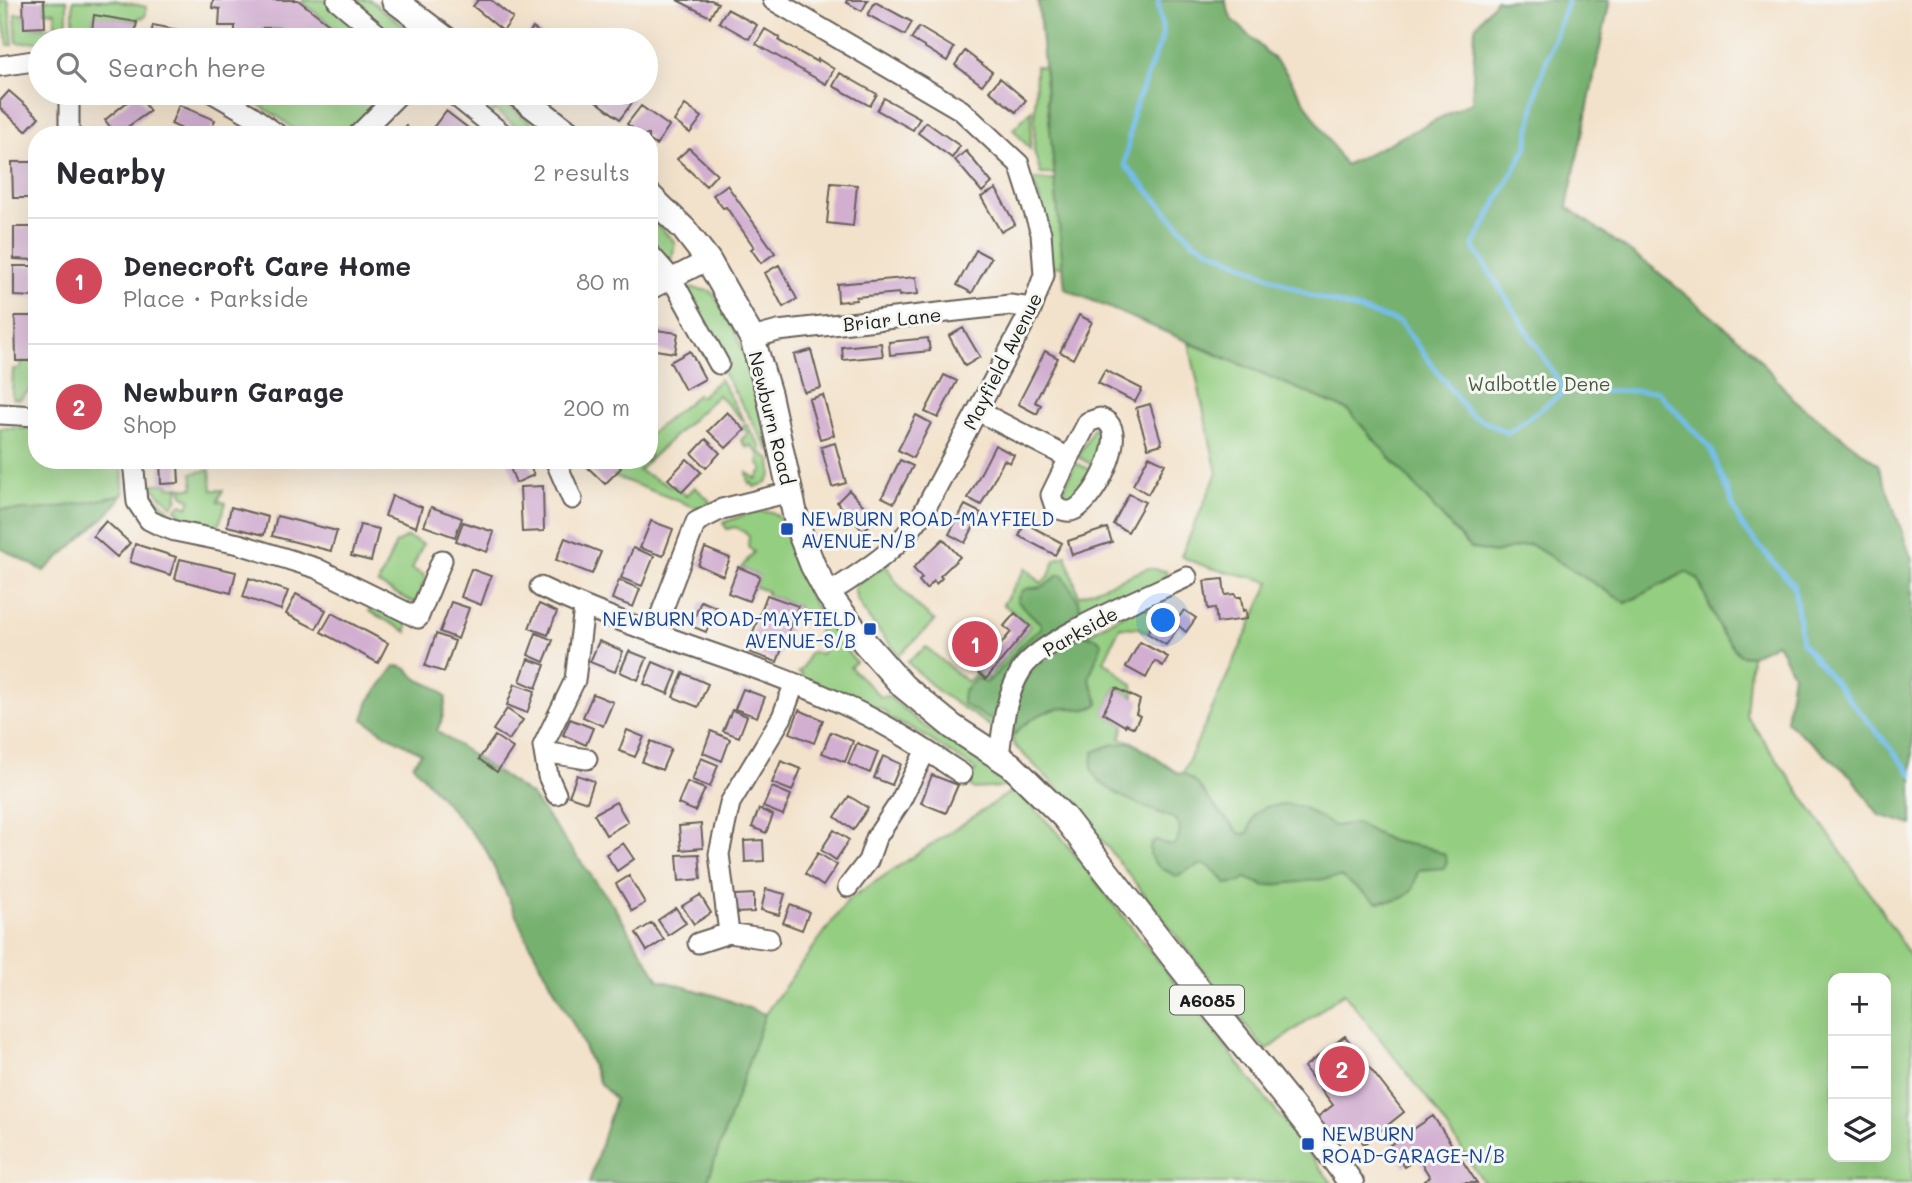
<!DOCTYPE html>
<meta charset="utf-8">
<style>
body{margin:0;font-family:Mali,sans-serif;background:#f2f2f3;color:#2b2b33}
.controls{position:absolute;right:21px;bottom:21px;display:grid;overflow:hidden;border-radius:14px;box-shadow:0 7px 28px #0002}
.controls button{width:63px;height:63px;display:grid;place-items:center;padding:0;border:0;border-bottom:2px solid #e1e1e2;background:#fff;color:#2b2b33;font:35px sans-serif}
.you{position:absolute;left:1164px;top:621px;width:24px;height:24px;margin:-18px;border:5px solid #fff;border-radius:50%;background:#1a73e8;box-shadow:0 0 0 10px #1a73e833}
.badge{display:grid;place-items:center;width:46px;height:46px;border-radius:50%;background:#d1495b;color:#fff;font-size:23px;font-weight:700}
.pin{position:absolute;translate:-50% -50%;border:4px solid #fff;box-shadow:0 2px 7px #0006}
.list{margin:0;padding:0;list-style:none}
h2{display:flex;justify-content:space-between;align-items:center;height:91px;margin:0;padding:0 28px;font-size:30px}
h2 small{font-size:23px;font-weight:400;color:#7c7c81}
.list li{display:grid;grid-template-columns:46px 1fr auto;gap:21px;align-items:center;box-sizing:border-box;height:126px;padding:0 28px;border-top:2px solid #e1e1e2}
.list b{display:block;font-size:26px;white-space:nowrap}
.list p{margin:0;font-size:23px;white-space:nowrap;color:#7c7c81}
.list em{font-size:23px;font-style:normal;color:#7c7c81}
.icon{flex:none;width:38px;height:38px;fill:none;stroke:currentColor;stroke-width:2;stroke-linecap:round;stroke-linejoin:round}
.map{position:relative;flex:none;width:1912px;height:1183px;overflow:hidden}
.search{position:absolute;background:#fff;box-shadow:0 7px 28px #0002;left:28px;top:28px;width:630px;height:77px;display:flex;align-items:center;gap:18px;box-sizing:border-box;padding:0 24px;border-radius:38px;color:#7c7c81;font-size:26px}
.panel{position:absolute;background:#fff;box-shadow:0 7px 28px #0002;left:28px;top:126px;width:630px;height:343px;border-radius:28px}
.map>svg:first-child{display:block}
</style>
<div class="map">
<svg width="1912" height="1183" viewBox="0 0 1912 1183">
<rect width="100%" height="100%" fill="#f6f6f2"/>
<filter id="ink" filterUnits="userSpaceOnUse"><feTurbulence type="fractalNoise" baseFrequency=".0143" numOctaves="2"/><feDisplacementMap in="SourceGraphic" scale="14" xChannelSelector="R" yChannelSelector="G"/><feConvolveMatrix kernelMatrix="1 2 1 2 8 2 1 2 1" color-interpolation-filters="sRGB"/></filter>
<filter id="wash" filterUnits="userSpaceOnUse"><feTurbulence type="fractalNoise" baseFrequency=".00686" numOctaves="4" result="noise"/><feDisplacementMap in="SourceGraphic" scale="28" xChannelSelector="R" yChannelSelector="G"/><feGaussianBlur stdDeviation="1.57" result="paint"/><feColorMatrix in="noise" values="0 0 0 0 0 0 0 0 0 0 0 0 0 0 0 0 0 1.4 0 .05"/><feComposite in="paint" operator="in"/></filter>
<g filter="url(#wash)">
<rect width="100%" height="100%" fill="#f3e2cb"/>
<path fill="#94ce81" stroke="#58754e" stroke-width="2" fill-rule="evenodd" d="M0 0H7L9 4 13 45H8L2 15H0Z
M44 0H67V25H55V12L44 11Z
M73 0H113L147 7 145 17 138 18 137 22 94 16 92 31 101 33 100 40H77L73 34Z
M304 0H326L376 40H350L302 2Z
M345 0H370L422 40H395Z
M15 14H24L25 27 67 28 68 33 60 40 17 43Z
M263 28H281L297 40H261Z
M1036 66 1044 67 1055 174H1041L1034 151Z
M241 93H389L352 135H300L284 121Z
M462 93H493L547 135H527L495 110 490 114Z
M1032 110 1030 149 1013 129Z
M1035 179 1056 181 1063 266H1056L1054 273H1051C1050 239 1046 211 1033 181Z
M649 217 675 242 671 265 649 246Z
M692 288 710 291C744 329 758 403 770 452L720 367 687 293Z
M1189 343 1348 410 1470 548 1494 553 1530 544 1626 603 1686 571 1698 579 1722 634 1740 655 1751 656 1746 715 1878 905 1912 959V1183H1484L1433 1106 1344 993 1266 1051 1073 803 1013 744V739L1005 732 1025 668 1141 605 1159 616 1147 633 1138 628 1120 627 1104 661 1133 685 1134 697 1116 688 1104 713 1124 726 1120 738 1132 742 1179 774 1183 773 1270 582C1237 572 1214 573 1181 556L1217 473ZM1833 978H1886V1157H1833Z
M22 361H37V383L20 399 12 398 13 369H20Z
M720 379 745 422 718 395 649 460V435L697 395 700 397Z
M747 425 761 447V452L771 460 772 474 767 483 754 487 752 483 749 484 747 472 756 479 763 469 758 463 760 455 751 445 747 448 741 440 748 433 741 426Z
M1094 427 1107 430 1098 468 1078 457Z
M0 428 37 429V460H122L123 495C84 503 40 514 0 509Z
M621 460H649L639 471 672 487 675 485 686 496 695 487 711 502 703 507H694L613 476 617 464Z
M1075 463 1096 472 1079 495 1066 502 1060 499Z
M210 470 212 490H223L218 501 226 503 218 528 189 523 176 509 182 504 188 507 191 500 183 496 182 488H194L192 473Z
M148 484 149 490 183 524C156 517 148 512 142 485Z
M152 484H168L169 487H180L176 497 178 499 172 506 153 488Z
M754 511 772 512 784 521C794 579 818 617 856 662L850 667 881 697 888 696 924 726 987 763 1007 781 1003 787 974 789 968 784 976 770 915 730 889 719 885 711 856 699 850 703 841 698 840 692 800 679 802 674 798 672 803 668 809 653 813 652 822 654 827 643 817 637 820 627 794 618 798 606 767 595V591L755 587 759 576 741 568 754 552 748 547 749 535 735 527 727 529 723 523Z
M407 537 423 544 412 569 424 575 425 579 416 602H412L378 584 396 543Z
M1066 555 1079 596 1148 568 1167 571 1164 582 1053 639 999 732 939 692 907 662 926 647 967 682 978 672 987 679 1030 626 1003 604 1026 568 1041 583 1049 576 1055 560Z
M886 565C898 587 915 606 935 621L899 655C886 637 854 608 854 586Z
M375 600 407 620V632L369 611Z
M1015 789 1058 833 1332 1183H707L765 1014 848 900Z"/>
<path fill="#77b16f" stroke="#4a6646" stroke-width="2" d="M1038 0H1225L1231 18 1283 68 1345 165 1472 102 1475 27 1496 0H1610L1567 207 1652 267 1749 347 1794 400 1878 464 1912 560V825L1879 815 1851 776 1786 721 1793 674 1777 643 1751 656 1740 655 1722 634 1698 579 1686 572 1626 603 1530 544 1494 553 1470 548 1348 410 1065 289Z
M123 495 109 513 44 571 0 548V509C40 514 84 503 123 495Z
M1058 575H1063L1079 602 1081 614 1076 623 1046 640 996 714 989 719 963 704 962 696 964 690 977 678 986 683C1006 669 1017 643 1041 628V624L1017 601C1022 582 1033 591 1044 586 1049 584 1054 578 1058 575Z
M1084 635 1097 638 1102 643 1089 678 1099 704C1082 713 1084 708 1067 708 1045 709 1028 719 1014 735L1011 730C1015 714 1017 696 1023 681 1032 660 1064 644 1084 635Z
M395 666C413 666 409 677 423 682 435 687 438 687 446 698L442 719 437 731 532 796 613 905 659 980 717 996 765 1014 707 1183H589L615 1099 600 1084 577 1031 527 939 485 848 413 765 421 753 387 735 363 719 369 701Z
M1132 742 1179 774 1183 773 1196 782 1210 801 1240 834 1248 833 1254 815 1264 807 1287 804 1302 807 1334 826 1356 823 1391 841 1429 848 1444 854 1447 862 1444 868 1419 870C1415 876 1416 881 1413 887 1407 902 1389 901 1376 902L1341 877 1265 886 1246 878 1239 882 1227 884C1205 859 1204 861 1177 876 1163 869 1145 863 1151 844L1156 840 1171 846 1177 842 1180 830 1177 820C1156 811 1097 792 1092 769 1091 764 1093 757 1094 752L1110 745Z"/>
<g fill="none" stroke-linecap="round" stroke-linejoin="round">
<path stroke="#73beec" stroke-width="5" d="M1158 0 1163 35 1133 112 1125 165 1194 242 1309 295 1400 322 1469 414 1508 433 1565 391H1657L1710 448 1741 525 1794 586 1802 643 1912 774
M1565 391 1473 246 1527 146 1538 85 1568 0"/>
</g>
<g id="blocks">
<path fill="#d2aed1" d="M23 0H44L45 27 24 28Z
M213 0H298L350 40H297L281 28H263L262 39 235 38V26H219L220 9 212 8Z
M478 0H491L513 18 503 31 473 6Z
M677 0H711L718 3 710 17Z
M847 0H868L862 11 846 2Z
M875 2 912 22 905 35 868 15Z
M727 9 757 25 749 39 719 22Z
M94 15 137 22 134 38 92 31Z
M153 25 194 33 192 40H150Z
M919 27 954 48 947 61 911 39Z
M533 28 550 40H524Z
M765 29 780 38 779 41 817 62 818 59 834 69 826 84 756 44Z
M965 51 992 72 982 85 955 65Z
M840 73 877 94 870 106 833 86Z
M1000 78 1026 100 1016 112 989 91Z
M9 91 39 117 26 131 0 108V101Z
M596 93H624L634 100 620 119 592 98Z
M137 94 150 111 116 135 105 120Z
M884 98 920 118 913 130 877 110Z
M179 105 215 120 209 135H195L171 124Z
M685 105 702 117 690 133 674 121Z
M641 106 669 126 656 145 649 140V135H642L627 124Z
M446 111 472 131 469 135H440L432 129Z
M926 122 960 146 952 158 918 133Z
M406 126 415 135H397Z
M689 148 717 174 706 186 677 159Z
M966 151 992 183 982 192 955 160Z
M12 162H34L35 198H13Z
M831 183 857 185 853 226 827 223Z
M727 185 775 253 761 263 751 249 754 247 726 207 723 208 713 195Z
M996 189 1015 224 1001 232 981 197Z
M14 227H36L35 260 14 259Z
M976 250 991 258 972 293 957 285Z
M779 265 797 299 783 307 765 273Z
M14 266H35V297L14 296Z
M916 277 918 294 899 296V293L856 297V300L838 302 837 284Z
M1079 315 1092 322 1073 359 1060 352Z
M15 316H37V361H16Z
M963 328 980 357 965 366 949 336Z
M649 329 678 333 675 353 649 349Z
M928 338 930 351 890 355 889 342Z
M881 343 883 356 843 360 842 347Z
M811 350 821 388 804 392 794 355Z
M690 351 705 379 685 390 670 362Z
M1045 351 1058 358 1035 402 1041 405 1037 414 1018 404Z
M1105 370 1142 389 1135 402 1098 383Z
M944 375 957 381 938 418 925 412Z
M823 395 834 435 820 439 809 399Z
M1150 404 1162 444 1148 448 1136 408Z
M727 412 745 430 726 448 708 431Z
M916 415 931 423 913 458 898 450Z
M706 439 720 453 706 468 692 454Z
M835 443 846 483 832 487 821 447Z
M995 445 1014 455 1010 463 1004 460 981 505 968 498Z
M1149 456 1165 464 1148 494 1133 485Z
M687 459 701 472 682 492 668 479Z
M160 460H203V462L178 464 179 483 161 484Z
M215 460H238V462L216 464Z
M507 460H527L534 475 516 483Z
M580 460H613L621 468 605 484Z
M900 460 913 466 894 503 882 497Z
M543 486 544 531 522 532 520 487Z
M849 490 876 519 863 531 837 502Z
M1129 494 1145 502 1128 532 1113 524Z
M392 496 422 507 416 527 385 516Z
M965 505 981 513 965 543 949 534Z
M231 507 268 517 264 535 227 526Z
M431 507 462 518 455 537 424 526Z
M277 516 337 531 331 551 272 536Z
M106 521 130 543 117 557 93 536Z
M651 521 673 529 663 556 640 548Z
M463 522 494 532 487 552 456 541Z
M1025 523 1062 543 1055 555 1019 536Z
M360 525 379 529 371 561 351 556Z
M1107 528 1112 542 1072 555 1068 541Z
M565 538 601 552 592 574 556 560Z
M943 539 960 557 940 576 942 578 936 584 934 581 926 589 919 581 922 578 913 568Z
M135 544 176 557 170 575 130 562Z
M633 548 654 556 642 586 621 578Z
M705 548 730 558 723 576 698 565Z
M180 559 236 572 231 593 175 579Z
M738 567 760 576 749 601 728 593Z
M471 569 491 576 481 605 461 597Z
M249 578 288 591 281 610 243 597Z
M1223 579 1225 595 1235 594 1236 597H1241L1243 611 1246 610 1247 619 1217 623 1215 608 1208 609 1204 581Z
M619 580 640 589 633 607 612 599Z
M296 594 326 610 316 629 286 614Z
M767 595 798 606 777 662 746 651Z
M701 601 716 607 706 632 691 626Z
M451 602 469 608 458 639 440 632Z
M539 604 557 612 548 635 529 628Z
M1165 607 1179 617 1184 610 1196 618 1186 632 1179 626 1166 645 1147 633Z
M332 613 388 643 378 663 321 632Z
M1015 613 1030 626 986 679 963 659 972 648 961 639 968 631 994 652 1011 632 1004 626Z
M536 633 553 640 544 662 528 655Z
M436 634 455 641 444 672 425 666Z
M599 641 623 651 615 672 590 662Z
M1140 642 1168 657 1163 666 1155 661 1146 678 1126 667Z
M629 651 647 658 638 680 620 672Z
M528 659 545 665 536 688 520 681Z
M653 662 677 672 668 694 644 684Z
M683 673 708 684 698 707 673 697Z
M515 684 535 691 527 713 507 705Z
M1116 688 1140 700 1136 714 1140 716 1134 728 1126 724 1125 726 1103 713Z
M743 689 765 697 757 717 735 709Z
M593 694 613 702 603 726 583 717Z
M507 709 523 720 509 740 493 730Z
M732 710 747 716 739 737 723 731Z
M799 710 823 720 814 743 790 733Z
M570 719 593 728 586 745 563 735Z
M627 730 644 737 635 757 619 751Z
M711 731 730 739 722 761 703 753Z
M831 732 853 741 845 762 822 753Z
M495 736 513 748 497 772 479 759Z
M651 741 671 749 662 770 642 762Z
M857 743 878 752 870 773 848 764Z
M883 756 901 764 892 785 874 778Z
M701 758 718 765 710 787 692 780Z
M781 761 801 769 792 791 772 783Z
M577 775 594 781 587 802 569 796Z
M932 775 958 785 946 813 921 803Z
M687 782 705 789 695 811 678 804Z
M772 787 791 795 783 815 763 807Z
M849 796 868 808 853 830 835 817Z
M616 802 628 822 606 835 594 814Z
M759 809 773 815 766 833 752 827Z
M701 824 703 848 681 850 679 826Z
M834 830 849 840 836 860 821 850Z
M763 840 764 861 745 862 744 841Z
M623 843 634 859 617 871 606 854Z
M818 853 837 865 823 886 805 874Z
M699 854 701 879 679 881 677 855Z
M629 876 645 903 632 911 616 884Z
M766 889 785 894 779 915 761 910Z
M754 894V912L736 913 735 895Z
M700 895 711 913 694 924 682 906Z
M790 905 809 912 802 930 783 923Z
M676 908 686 923 668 935 658 920Z
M652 923 664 940 647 951 636 933Z
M1345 1036 1404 1112 1364 1144 1352 1129 1334 1143 1315 1119 1333 1105 1304 1067Z
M1433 1116 1477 1183H1422L1430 1177 1418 1158 1404 1167 1390 1145Z"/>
</g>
</g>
<g filter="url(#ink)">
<use href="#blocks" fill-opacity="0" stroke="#676159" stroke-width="2"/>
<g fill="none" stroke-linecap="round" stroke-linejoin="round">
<defs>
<path id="minor" d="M337 0 385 40
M773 0 961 110 1019 164 1041 233 1044 275 1032 308 923 513C897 551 866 569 828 594
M0 66 40 60
M69 93V135
M213 93 251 115 278 135
M452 93 504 135
M358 135 400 93
M649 253 672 279 719 364
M649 290 708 260
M752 338 778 331 1010 305 1032 308
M978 411 1069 458 1051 495 1055 507C1060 509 1065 512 1071 511 1092 505 1120 449 1112 429 1110 423 1106 420 1100 418L1088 422 1069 458
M0 414 37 416
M133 460 137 502 149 520 159 525 175 531 239 544 316 568 418 618 442 560
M555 460 572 499
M540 587C641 635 752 660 853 709 892 727 926 750 962 774
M654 632 696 522 722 509 790 492
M544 752 587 759
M999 756C1003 725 1005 696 1022 669 1040 639 1151 594 1187 577
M556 794 548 776 543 746 575 680 584 608
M848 887 868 861 876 838 900 802 926 750
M729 933 719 854 730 803 782 717 794 685
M698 943 729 933 769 939"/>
<path id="major" d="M394 0 447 40
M516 93 571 135
M649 195 684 229 708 260 752 338 769 395 798 528 813 566 828 594 865 643 903 686 953 727 1011 765 1064 817 1206 999 1326 1148 1351 1183"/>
</defs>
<use href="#minor" stroke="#676159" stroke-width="23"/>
<use href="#major" stroke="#676159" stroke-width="28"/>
<use href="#minor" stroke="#fff" stroke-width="19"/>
<use href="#major" stroke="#fff" stroke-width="24"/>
</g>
</g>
<g fill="#1a4fb4" stroke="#f6f6f2" stroke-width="2.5">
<rect x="780" y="522" width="14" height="14" rx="3.5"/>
<rect x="863" y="622" width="14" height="14" rx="3.5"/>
<rect x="1301" y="1137" width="14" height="14" rx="3.5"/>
</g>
<g text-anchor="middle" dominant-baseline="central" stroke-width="6" stroke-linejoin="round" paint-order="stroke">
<rect fill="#f6f6f2" stroke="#5d5d5c" stroke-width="2" x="1170" y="985.5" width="74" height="29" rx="5"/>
<g font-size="18" font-weight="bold" fill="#1c1c1c">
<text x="1207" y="1000">A6085</text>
</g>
<g font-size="19" fill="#1c1c1c" stroke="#f6f6f2">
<text transform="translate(892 319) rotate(-6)">Briar Lane</text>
<text transform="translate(1002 361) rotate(-63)">Mayfield Avenue</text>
<text transform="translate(772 418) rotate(76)">Newburn Road</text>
<text transform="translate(1080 631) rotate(-29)">Parkside</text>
</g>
<g font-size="19" fill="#465a3f" stroke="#f6f6f2">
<text x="1539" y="383">Walbottle Dene</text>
</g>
<g font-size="19" fill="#164399" stroke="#f6f6f2" text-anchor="start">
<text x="801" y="518">NEWBURN ROAD-MAYFIELD<tspan x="801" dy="22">AVENUE-N/B</tspan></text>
<text x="856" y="618" text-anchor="end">NEWBURN ROAD-MAYFIELD<tspan x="856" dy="22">AVENUE-S/B</tspan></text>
<text x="1322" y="1133">NEWBURN<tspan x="1322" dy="22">ROAD-GARAGE-N/B</tspan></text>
</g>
</g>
</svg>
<div class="controls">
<button>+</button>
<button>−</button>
<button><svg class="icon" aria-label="layers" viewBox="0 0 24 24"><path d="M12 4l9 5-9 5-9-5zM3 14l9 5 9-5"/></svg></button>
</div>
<div class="you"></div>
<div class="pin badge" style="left:975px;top:644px">1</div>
<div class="pin badge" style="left:1342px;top:1069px">2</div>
<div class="search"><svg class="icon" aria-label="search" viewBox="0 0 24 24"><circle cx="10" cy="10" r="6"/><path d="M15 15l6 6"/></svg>Search here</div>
<section class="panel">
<h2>Nearby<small>2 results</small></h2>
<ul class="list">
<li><span class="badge">1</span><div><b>Denecroft Care Home</b><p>Place · Parkside</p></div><em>80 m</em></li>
<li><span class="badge">2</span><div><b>Newburn Garage</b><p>Shop</p></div><em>200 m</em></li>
</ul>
</section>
</div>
